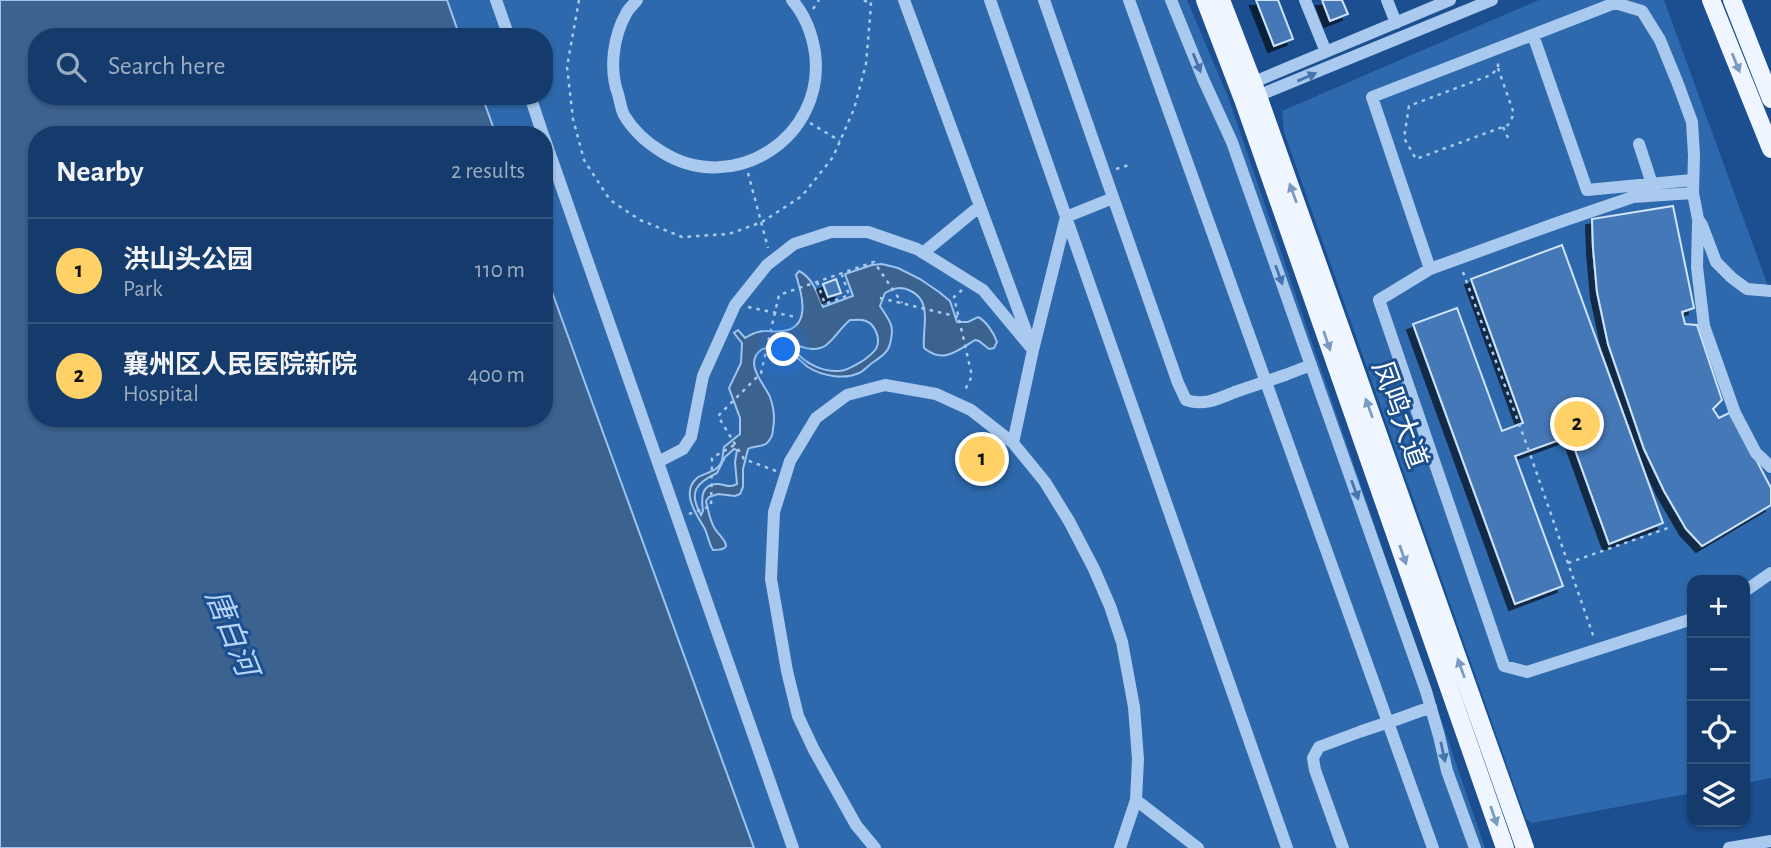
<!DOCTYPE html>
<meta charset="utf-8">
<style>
body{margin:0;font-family:"Alegreya Sans","Noto Sans SC",sans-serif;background:#214673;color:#f1f3f6}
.controls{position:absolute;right:21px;bottom:21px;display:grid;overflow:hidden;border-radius:14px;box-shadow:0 2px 5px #0004}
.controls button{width:63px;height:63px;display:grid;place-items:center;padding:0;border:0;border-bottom:2px solid #33557e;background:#143b6b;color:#f1f3f6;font:35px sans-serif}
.you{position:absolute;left:784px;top:350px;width:24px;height:24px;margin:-18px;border:5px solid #fff;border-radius:50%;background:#1a73e8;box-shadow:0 0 0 10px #1a73e833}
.badge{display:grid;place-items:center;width:46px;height:46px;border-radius:50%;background:#ffd166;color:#111;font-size:23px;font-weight:700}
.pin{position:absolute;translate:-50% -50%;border:4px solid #fff;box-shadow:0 2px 7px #0006}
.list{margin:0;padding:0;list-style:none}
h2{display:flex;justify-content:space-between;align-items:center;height:91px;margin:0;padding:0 28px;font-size:30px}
h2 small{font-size:23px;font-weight:400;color:#9dadc1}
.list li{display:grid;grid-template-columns:46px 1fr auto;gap:21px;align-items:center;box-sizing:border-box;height:105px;padding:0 28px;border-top:2px solid #33557e}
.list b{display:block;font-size:26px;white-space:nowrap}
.list p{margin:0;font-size:23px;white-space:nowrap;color:#9dadc1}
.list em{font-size:23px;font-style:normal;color:#9dadc1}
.icon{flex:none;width:38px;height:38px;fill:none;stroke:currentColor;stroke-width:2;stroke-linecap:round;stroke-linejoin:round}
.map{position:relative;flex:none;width:1771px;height:848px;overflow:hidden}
.search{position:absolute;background:#143b6b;box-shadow:0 2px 5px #0004;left:28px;top:28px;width:525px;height:77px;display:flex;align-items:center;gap:18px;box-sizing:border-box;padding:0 24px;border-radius:28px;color:#9dadc1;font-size:26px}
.panel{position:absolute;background:#143b6b;box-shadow:0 2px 5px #0004;left:28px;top:126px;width:525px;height:301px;border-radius:28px}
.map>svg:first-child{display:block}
</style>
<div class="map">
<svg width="1771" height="848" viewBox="0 0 1771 848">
<defs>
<filter id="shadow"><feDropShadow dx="-6" dy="6" stdDeviation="0" flood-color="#0009"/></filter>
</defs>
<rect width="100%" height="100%" fill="#1b4f8f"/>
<path fill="#2e69ad" d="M447 0H1187L1228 97 1485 848H754L544 270V135H496L482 96H544V37H460Z
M1539 0H1664L1771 294V778L1745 783V580H1692V793L1532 823 1526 819 1284 132 1282 111Z"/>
<path fill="#3c6290" stroke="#9cc4f0" stroke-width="2" fill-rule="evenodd" d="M0 0H447L460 37H37V96H482L496 135H37V418H544V270L754 848H0Z
M882 264 898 268 920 279 939 292 950 301 957 322H968L978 317C986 321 994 333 997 342L994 348 989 349 979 341 975 340C957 351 943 364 924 348 922 328 933 302 911 291 901 286 894 288 885 293L880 306C890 322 895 325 890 344 888 353 879 358 872 363 868 366 864 371 859 373 844 380 822 376 808 367 801 362 795 354 787 351 780 347 767 346 761 350 743 363 765 385 770 397 774 408 775 418 773 429 773 434 771 439 767 443 761 448 754 445 748 449L743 469V487L740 494 735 496 718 494 709 497 706 501C708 511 710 521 715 529 720 537 738 550 713 550 709 544 708 536 705 529 697 515 680 493 697 478 704 473 717 472 721 463 723 459 723 452 724 447L740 434V418L729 388 741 363 742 343 734 333 738 330 745 338C766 325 771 335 788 330 811 323 801 291 796 275L799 271C813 278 817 293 823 307L853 296 845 274 872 265ZM850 320C855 320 861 319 866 321 876 325 881 340 876 349 873 353 868 357 864 360 857 364 847 371 839 371 823 372 806 364 796 352V348L799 346C829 357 831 336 850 320ZM734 449 737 450 735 462 737 484C729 488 727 485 719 484 701 483 701 498 703 511L701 515C688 492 696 483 717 473L725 457Z"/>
<path fill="#4478b7" stroke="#cfe3fa" stroke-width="2" filter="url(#shadow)" d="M1256 0H1278L1293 39 1274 46Z
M1322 0H1342L1348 14 1330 21Z
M1673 206 1694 308 1682 312 1685 324 1697 325 1722 400 1713 409 1719 418 1731 412 1771 488V505L1702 546 1686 529 1664 491 1644 449 1608 344 1597 292 1593 248 1592 219Z
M1562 245 1663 523 1609 544 1570 436 1515 456 1563 586 1515 604 1413 324 1457 308 1502 431 1523 423 1471 279Z
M836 279 841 293 828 297 823 284Z"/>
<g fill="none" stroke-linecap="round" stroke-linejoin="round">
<path stroke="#a9c9ee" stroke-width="2.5" stroke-dasharray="3.5 5" stroke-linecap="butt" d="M579 0 567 67 573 119 584 160 610 200 640 220 682 237 729 234 762 222 802 196 833 157 854 109 866 64 871 5 870 0
M864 0 871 5
M813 9 819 0
M1498 68 1514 114 1508 125 1416 159 1404 138 1409 106 1491 75 1498 68V62
M810 123 840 141
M1503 127 1510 142
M1116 169 1129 165
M748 173 768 248
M1463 272 1529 451 1594 638
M817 282 825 304 849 295 842 275
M962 290 954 297 972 376 964 392
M880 298 959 317
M748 307 796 317
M776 471 744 459 718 416 761 373 779 295 874 262 902 303
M689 514 711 506 712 458 736 444
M1568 563 1668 528"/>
<path stroke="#a9c9ee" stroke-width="12" d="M496 0 509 37
M637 0C634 4 629 8 627 12 613 36 609 69 618 94 620 101 621 109 624 115 633 130 647 143 662 152 734 197 826 137 815 53 812 33 805 15 792 0
M904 0 1033 350 1066 217 1113 198
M990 0 1287 848
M1044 0 1178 383 1186 400C1204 406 1218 399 1235 392
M1129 0 1433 848
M1171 0 1204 81 1232 142 1426 691 1439 736 1447 771 1475 848
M1305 0 1326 52
M1387 0 1396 23
M1533 35 1587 190 1692 180
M1247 85 1450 0
M530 96 543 135
M1250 99 1492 0
M544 137 793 848
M1639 144 1652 184
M1698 223 1697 267 1704 326 1735 413 1756 453 1771 467
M923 253 980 206
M1430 269 1372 97 1615 3 1642 11 1660 40 1678 84 1692 122 1694 155 1693 193
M1285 375 1311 365
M658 462 683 449 691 437 703 376 735 305 767 265 794 244 831 232H868L917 249 983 290 1033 350 1013 443
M1745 591 1771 573
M1692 619 1527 672 1504 666 1379 300 1430 269 1557 223 1633 197 1693 193 1698 219 1702 225 1716 262 1732 278 1747 289 1771 291
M1398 719 1431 707
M1136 800 1198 848
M875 848 856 825 814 750 798 716 787 671 771 579 774 512 790 461 816 418 847 395 885 385 936 394 971 410 1013 443 1045 482 1069 521 1094 569 1110 606 1122 642 1134 707 1138 759 1136 800 1120 848
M1343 848 1315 770 1313 758 1319 747 1362 731
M1729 848 1771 841"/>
<path stroke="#f0f6ff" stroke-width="18" d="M1205 0 1244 102 1505 848
M1221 0 1258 96 1525 848
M1711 0 1771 149
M1732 0 1771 99"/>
<path stroke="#a9c9ee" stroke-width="12" d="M1235 392 1285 375
M1362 731 1398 719"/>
</g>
<defs><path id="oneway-solid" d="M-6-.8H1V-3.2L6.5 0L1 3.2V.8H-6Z" transform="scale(1.75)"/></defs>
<g fill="#4674ac">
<use href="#oneway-solid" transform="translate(1197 63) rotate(68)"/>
<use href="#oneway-solid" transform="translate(1307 77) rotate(-23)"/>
<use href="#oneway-solid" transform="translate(1279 275) rotate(70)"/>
<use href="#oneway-solid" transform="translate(1355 490) rotate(70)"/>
<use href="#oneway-solid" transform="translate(1443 752) rotate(78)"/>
</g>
<g fill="#7b9ac1">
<use href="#oneway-solid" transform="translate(1736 63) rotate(68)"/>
<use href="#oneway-solid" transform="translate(1293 193) rotate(-110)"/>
<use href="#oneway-solid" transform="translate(1327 341) rotate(71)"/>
<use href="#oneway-solid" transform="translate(1369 408) rotate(-110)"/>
<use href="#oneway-solid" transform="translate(1403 555) rotate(71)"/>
<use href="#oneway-solid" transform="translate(1461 668) rotate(-110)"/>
<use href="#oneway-solid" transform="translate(1494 816) rotate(71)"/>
</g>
<g text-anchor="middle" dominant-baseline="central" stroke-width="6" stroke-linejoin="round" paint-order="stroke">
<g font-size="28" fill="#fff" stroke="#1b4f8f">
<text transform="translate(1399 415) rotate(70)">凤鸣大道</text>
</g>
<g font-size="30" font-style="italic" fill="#b5d3f5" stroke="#1b4f8f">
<text transform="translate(231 633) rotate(68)">唐白河</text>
</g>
</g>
</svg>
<div class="controls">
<button>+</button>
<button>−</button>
<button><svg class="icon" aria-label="locate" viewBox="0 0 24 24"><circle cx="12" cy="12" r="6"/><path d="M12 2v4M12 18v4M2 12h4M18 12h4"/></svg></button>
<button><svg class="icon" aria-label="layers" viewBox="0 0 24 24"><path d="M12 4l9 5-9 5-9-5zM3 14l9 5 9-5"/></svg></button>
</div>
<div class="you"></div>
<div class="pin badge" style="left:982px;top:459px">1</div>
<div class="pin badge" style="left:1577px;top:424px">2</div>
<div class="search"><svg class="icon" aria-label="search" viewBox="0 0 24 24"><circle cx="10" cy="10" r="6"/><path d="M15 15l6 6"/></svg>Search here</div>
<section class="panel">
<h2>Nearby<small>2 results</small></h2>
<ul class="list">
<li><span class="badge">1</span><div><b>洪山头公园</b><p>Park</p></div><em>110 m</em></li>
<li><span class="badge">2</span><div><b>襄州区人民医院新院</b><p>Hospital</p></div><em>400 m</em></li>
</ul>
</section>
</div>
